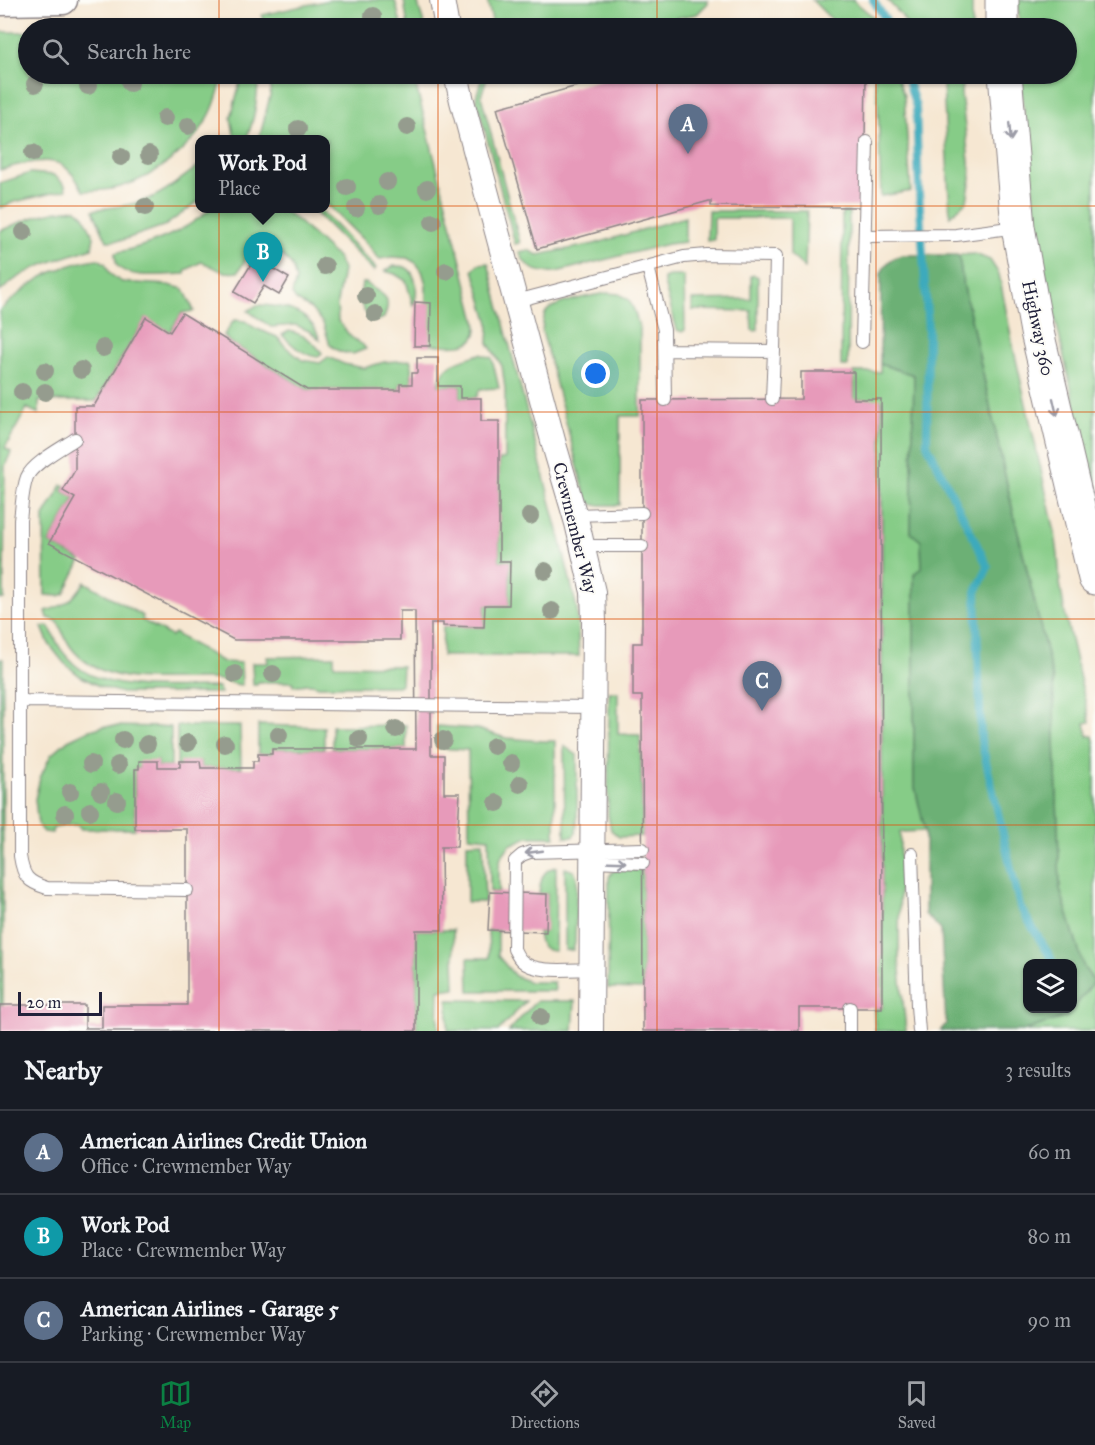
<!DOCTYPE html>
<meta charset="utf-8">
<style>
body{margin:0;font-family:"IM FELL Great Primer",serif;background:#20242c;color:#f1f3f6}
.controls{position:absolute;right:18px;bottom:18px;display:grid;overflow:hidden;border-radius:12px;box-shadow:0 2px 4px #0004}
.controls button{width:54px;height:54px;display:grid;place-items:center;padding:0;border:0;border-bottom:2px solid #363941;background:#171b24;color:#f1f3f6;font:30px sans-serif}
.scale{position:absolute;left:18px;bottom:15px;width:84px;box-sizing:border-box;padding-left:6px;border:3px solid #22223b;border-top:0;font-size:16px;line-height:21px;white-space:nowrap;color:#22223b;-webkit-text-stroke:4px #fdfcf7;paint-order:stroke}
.you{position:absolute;left:596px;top:374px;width:21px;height:21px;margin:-15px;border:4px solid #fff;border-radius:50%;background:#1a73e8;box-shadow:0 0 0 9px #1a73e833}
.badge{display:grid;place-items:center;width:39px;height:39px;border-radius:50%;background:#0b8043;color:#fff;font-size:20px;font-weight:700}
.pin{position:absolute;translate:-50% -50px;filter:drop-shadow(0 2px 3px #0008)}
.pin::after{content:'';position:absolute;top:32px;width:21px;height:18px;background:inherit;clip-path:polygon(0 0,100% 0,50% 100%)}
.popup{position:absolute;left:195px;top:135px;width:135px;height:78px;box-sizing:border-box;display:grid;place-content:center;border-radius:12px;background:#171b24;filter:drop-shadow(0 2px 4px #0005);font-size:20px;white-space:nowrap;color:#9ea1a6}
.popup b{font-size:22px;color:#f1f3f6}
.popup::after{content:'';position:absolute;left:50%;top:100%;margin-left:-12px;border:12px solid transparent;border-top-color:#171b24}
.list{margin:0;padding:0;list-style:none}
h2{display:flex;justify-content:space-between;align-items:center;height:78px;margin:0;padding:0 24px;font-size:26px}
h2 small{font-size:20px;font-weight:400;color:#9ea1a6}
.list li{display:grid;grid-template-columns:39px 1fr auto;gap:18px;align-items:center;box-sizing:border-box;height:84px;padding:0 24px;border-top:2px solid #363941}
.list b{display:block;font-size:22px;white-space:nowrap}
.list p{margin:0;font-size:20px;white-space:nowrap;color:#9ea1a6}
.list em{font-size:20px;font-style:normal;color:#9ea1a6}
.icon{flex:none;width:33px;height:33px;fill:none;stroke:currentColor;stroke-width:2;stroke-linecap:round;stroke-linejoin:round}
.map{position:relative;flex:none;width:1095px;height:1031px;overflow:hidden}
.search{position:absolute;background:#171b24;box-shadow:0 2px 4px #0004;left:18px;right:18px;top:18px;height:66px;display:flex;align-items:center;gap:15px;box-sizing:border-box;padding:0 21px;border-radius:33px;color:#9ea1a6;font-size:22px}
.sheet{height:330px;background:#171b24}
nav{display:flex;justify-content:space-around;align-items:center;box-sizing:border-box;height:84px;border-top:2px solid #363941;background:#171b24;font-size:16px;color:#9ea1a6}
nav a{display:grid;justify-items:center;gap:3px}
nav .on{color:#0b8043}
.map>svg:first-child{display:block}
</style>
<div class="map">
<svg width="1095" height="1031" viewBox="0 0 1095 1031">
<rect width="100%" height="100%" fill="#fdfcf7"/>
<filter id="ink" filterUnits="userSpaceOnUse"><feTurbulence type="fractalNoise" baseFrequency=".0167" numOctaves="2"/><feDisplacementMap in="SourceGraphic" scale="12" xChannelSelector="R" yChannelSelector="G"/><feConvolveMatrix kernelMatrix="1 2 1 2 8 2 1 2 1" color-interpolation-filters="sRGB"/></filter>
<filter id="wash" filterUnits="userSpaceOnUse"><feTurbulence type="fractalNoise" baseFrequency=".008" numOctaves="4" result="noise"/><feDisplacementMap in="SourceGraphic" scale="24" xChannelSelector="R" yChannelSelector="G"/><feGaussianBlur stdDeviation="1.35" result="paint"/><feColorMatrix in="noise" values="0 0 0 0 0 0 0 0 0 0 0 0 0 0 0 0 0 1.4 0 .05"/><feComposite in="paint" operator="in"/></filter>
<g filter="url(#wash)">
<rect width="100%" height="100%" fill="#f6e7d2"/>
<path fill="#86cc87" stroke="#547761" stroke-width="1.5" d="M329 0H395L402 28H264L262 15Z
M404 0H417L425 28H408Z
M487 0H708V3L697 14 676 18 679 28H494Z
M812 0H853L878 21 880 28H840Z
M887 0H972V28H909L901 15Z
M1018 0H1095V496L1039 245 1021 84V74H1066V28H1019Z
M0 32H28V74H223V77C220 87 217 98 213 108 198 143 157 177 120 187 109 191 95 190 83 191 78 181 72 171 62 165 47 156 16 165 0 170Z
M242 74H259C257 96 256 118 246 139H235L231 118Z
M271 74H413L476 321C483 353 446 345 426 344V284L422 271 416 263 407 258 392 257 380 259 376 256 370 247 326 203V140H259L270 96Z
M483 74H488L481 96 520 243 515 244 476 97Z
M874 74H896L904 96 911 191 881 196 878 102Z
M937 74H964L961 93 971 178 967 201 950 216 943 84Z
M200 165V200L166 225 123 240 107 241 93 210C113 207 135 205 153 197 171 189 184 176 200 165Z
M30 173 54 175 65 185 66 190 14 202 0 208V183Z
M76 209 84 216 94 237 92 248C61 259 24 267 0 292V231C27 219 46 211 76 209Z
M210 209H282L298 221 338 258 343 270 337 303 338 321 351 337 363 345 366 349 353 354 340 352 330 345 323 323 311 309 296 300 292 294 296 280 292 266 281 254 263 249H252L238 272C218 275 217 266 201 262L186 270 185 274C169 274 124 281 116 263 116 261 115 255 115 253 148 246 185 232 210 209Z
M312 209H319C339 227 356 249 376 268L374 271Z
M708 211H807L805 268 790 255V218H714V240L707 241Z
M842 212H849L848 366H841Z
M685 217V242L668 244 556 272C537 273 527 270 519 252L528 250 538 255 594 244Z
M975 254 990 260 999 274 1013 346 1055 532 1058 555 1060 583 1065 614 1090 722 1085 723 1088 736H1093L1095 746V1031H1023L1068 1016 1094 981 1084 968 1060 889 1053 680 1012 507 962 278 959 255Z
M98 259 105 263 110 274 122 282 168 285 184 289 194 311 182 313 170 332 146 318 96 401H39V414L27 408 5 448 11 452 5 466 4 599H0V310C11 301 21 291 33 283 49 271 79 261 98 259Z
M488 263 562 546 577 609 579 656H442L443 626 484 627 485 605H509L510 561H499V460L505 458V389L502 366 488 343 489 323 473 270 478 264Z
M394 266C397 266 402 266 405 267 417 272 419 295 413 305L406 281 395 274 385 271Z
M754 275 758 277V330L755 331 752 330 751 311 692 310V300L751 299V276Z
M669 276H684L685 330 682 332 677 330 664 283V278Z
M362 283H366C380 295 394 293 384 318L376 321C359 312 359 300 362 283Z
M607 293 619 294 629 300 634 310 640 330V416H620V505H595L587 502 542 331C543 325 543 317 546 312 553 302 595 295 607 293Z
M257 305C284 305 311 311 320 340L311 332 296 325 271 327 248 311Z
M234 320 245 321 255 328 277 337 286 347 302 360 320 363 328 357 344 364 364 368 384 362 411 360 412 384H400V390H307L228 341 224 335Z
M289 331C305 335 312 340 322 353L317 357C302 354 293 346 282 335Z
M480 354 492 358 499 388 480 389 476 398H460V386H438C444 362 458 361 480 354Z
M880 364 914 375 911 532 921 541 922 567 914 574V783L925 831 900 832 899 959 906 1031H875L874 1008H882V400L854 399V372H880Z
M62 485 66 486 63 491 75 498 49 543 81 560 64 594 59 596 45 595 44 516Z
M85 582 143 616 142 620 171 636 174 633 223 662 241 663 242 685C235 685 231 682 224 681 218 679 212 679 206 679 162 678 100 688 70 646 65 638 61 629 57 621L48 618 46 611C68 604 72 601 85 582Z
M48 626C53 632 55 639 59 646 62 652 69 659 74 664 108 694 175 687 218 687L221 693H122L99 686 80 676 64 663 49 644 42 627Z
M334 656V665L402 666 401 684 398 686H319C310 682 302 685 293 686V682H258L257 685H253L252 663H268L267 657Z
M0 659H3V1005H0Z
M609 692H618V734L640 735 643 836 619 837 611 830 608 815Z
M258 725 324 727V749H273L272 754H258Z
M406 725V749H332V726Z
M104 726 171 727V767H158V761L135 769V829H81L78 825C69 824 62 827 53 828L52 833 44 832 38 825 35 799 40 778 51 755 68 740 87 731Z
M177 726H240L241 768H201L200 761 177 767Z
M437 726 477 729 506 738 543 741H555V837H528L510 845 501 857 499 867V892H490L489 838 469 836 468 750 437 748Z
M564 746 577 755V824L576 833 572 837H565Z
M483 842 485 902H467V843Z
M556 867 555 951C542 951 539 943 538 932H545L547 894H539C541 881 541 870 556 867Z
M565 868 574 871 577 877 575 943 573 950H565Z
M616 870H643V989L608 988 609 877 612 872Z
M416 930H453L455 988 439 990 438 1031H416Z
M488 930H498V956L515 976 530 982H554L555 991H469L468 958H489Z
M448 1000 526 1001 498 1031H448Z
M536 1001H575L573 1031H509Z"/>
<path fill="#6cb074" stroke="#476958" stroke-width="1.5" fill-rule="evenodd" d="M903 255H959L962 278 1012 507 1053 680 1060 889 1084 968 1094 981 1068 1016 1023 1031H940L946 1024 941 930 925 914V831L914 783V574L922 567 921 541 911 533 914 375 880 364 881 274C885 264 892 257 903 255ZM1028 964H1072V1008H1028Z"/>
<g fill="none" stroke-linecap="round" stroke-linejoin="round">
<path stroke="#3daabc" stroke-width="8" d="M873 0 891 28
M906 74 916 107 919 193 928 330 927 444 988 567 976 592 981 740 1020 907 1051 958 1052 964"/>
</g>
<g id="blocks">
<path fill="#e79aba" d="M621 74H866L864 207 711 206V201H709L537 249 497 108Z
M255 258 289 278 279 295 264 286 253 303 234 292Z
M415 302 431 303 430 346H414Z
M182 313 307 390H400V384H412V373H417V358H438V386H460V398H481V421H499V561H510L509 605H485L484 627 443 626V623H431V755H444V793H460L457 847H441L442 930H416V1031H0V1005H85V1028H102V1005H187V829H135V769H139V761H158V767H180V761H200L201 768H253V761H258V754H272V749H416L415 611H400V640H234L49 543 75 498 63 491 75 470V406H94L146 317 170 332Z
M801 372H854V399H881L882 1008H799V1031H643L642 696H633V643H642V400L801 399Z
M490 892 547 894 546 932 488 930Z"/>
</g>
</g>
<g filter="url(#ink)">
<use href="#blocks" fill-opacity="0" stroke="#8c8486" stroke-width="1.5"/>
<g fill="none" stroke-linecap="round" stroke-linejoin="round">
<defs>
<path id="service" d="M865 236 956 235 1017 227
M648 267 664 330 665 400
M516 301 684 257 707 255 776 256 774 351 665 350
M862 342 867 142
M772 399 774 351
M75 439C62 448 33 463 27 477 22 490 22 506 20 520V856C23 876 27 882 47 888L187 890
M575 515 642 513
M582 546H642
M20 701 594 707
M912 854 917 1006 919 1031
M592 861 643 863
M591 969C573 969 535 974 522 961 518 958 516 953 514 949L515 861 522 855 530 852 643 849
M850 1008V1031"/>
<path id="minor" d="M442 0 447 28
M456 74 462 101 555 448 577 523 593 592 594 621 591 1031"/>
<path id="tertiary" d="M0 1 63 0"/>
<path id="secondary" d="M1002 0V28
M1005 74 1018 227 1037 332 1095 578"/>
</defs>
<use href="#service" stroke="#8c8486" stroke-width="14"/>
<use href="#minor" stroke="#8c8486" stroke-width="26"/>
<use href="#tertiary" stroke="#8c8486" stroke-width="31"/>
<use href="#secondary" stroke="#8c8486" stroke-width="35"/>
<use href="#service" stroke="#fff" stroke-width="12"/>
<use href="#minor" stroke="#fff" stroke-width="24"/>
<use href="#tertiary" stroke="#fff" stroke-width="28"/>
<use href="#secondary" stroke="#fff" stroke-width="33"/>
</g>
<g fill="#959c8e">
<circle cx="373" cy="16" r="9"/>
<circle cx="130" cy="83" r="9"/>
<circle cx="35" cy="84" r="9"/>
<circle cx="88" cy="86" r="9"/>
<circle cx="165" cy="118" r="9"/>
<circle cx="188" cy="126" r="9"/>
<circle cx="407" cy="127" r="9"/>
<circle cx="298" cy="129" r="9"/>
<circle cx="33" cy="153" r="9"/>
<circle cx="149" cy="155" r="9"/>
<circle cx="121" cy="157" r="9"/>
<circle cx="387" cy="182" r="9"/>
<circle cx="347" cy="187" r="9"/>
<circle cx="427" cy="189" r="9"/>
<circle cx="379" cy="205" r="9"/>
<circle cx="145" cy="207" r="9"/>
<circle cx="356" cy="208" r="9"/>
<circle cx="433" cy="222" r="9"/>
<circle cx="24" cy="232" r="9"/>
<circle cx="325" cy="266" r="9"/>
<circle cx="446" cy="271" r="9"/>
<circle cx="366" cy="296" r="9"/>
<circle cx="375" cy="314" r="9"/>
<circle cx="103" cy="348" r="9"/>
<circle cx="81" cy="370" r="9"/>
<circle cx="45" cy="371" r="9"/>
<circle cx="22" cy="392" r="9"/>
<circle cx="45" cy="392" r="9"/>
<circle cx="530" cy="516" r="9"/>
<circle cx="545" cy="571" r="9"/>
<circle cx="552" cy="611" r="9"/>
<circle cx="235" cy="674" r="9"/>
<circle cx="273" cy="674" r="9"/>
<circle cx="396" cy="729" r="9"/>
<circle cx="279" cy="735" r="9"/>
<circle cx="359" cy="739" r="9"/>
<circle cx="123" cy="740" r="9"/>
<circle cx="443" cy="740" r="9"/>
<circle cx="188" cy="743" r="9"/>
<circle cx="147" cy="744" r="9"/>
<circle cx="225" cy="744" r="9"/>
<circle cx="494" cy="746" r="9"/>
<circle cx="511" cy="763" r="9"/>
<circle cx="91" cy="764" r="9"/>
<circle cx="118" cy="765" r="9"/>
<circle cx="520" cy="784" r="9"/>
<circle cx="70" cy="792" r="9"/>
<circle cx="101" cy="792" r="9"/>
<circle cx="117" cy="801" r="9"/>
<circle cx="497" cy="803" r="9"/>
<circle cx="90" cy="811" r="9"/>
<circle cx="65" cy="814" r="9"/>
<circle cx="541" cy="1017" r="9"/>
</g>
<defs><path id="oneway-shaft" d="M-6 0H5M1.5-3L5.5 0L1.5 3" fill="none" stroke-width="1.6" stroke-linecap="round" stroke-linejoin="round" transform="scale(1.5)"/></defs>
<g stroke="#9c9ca7">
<use href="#oneway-shaft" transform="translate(1010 132) rotate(85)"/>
<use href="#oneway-shaft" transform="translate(1055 407) rotate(77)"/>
<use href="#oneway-shaft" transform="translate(534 852) rotate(172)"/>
<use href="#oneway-shaft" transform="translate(617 862) rotate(2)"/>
</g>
</g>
<path fill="none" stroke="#de560e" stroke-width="1.5" stroke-opacity="0.55" d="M219 0V28M438 0V28M657 0V28M876 0V28M219 74V1031M438 74V1031M657 74V1031M876 74V1031M0 206H1095M0 412H1095M0 619H1095M0 825H1095"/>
<g text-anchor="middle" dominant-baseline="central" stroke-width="4.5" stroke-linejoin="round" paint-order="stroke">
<g font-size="18" fill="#22223b" stroke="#fdfcf7">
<text transform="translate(1038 328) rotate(78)">Highway 360</text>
<text transform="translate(575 528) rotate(76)">Crewmember Way</text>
</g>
</g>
</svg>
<div class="controls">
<button><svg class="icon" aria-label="layers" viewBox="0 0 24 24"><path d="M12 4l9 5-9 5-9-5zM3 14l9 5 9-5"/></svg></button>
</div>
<div class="scale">20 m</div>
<div class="you"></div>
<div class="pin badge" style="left:688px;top:154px;background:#5c6f8a">A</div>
<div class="pin badge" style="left:263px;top:282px;background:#0f9aa8">B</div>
<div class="popup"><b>Work Pod</b>Place</div>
<div class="pin badge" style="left:762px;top:711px;background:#5c6f8a">C</div>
<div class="search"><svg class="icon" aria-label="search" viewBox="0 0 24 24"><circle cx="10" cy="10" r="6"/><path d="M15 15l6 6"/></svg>Search here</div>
</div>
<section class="sheet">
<h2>Nearby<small>3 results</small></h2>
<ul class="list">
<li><span class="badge" style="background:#5c6f8a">A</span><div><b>American Airlines Credit Union</b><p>Office · Crewmember Way</p></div><em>60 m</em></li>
<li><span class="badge" style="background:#0f9aa8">B</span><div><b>Work Pod</b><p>Place · Crewmember Way</p></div><em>80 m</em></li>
<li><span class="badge" style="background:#5c6f8a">C</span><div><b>American Airlines - Garage 5</b><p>Parking · Crewmember Way</p></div><em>90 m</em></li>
</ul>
</section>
<nav>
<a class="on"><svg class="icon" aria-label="map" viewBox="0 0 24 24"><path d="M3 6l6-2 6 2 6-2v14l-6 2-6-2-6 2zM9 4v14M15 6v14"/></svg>Map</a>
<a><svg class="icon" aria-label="directions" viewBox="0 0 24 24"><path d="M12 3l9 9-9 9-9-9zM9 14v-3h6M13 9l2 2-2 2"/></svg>Directions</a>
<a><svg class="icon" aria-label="saved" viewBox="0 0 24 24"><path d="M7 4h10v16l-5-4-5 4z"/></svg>Saved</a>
</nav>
